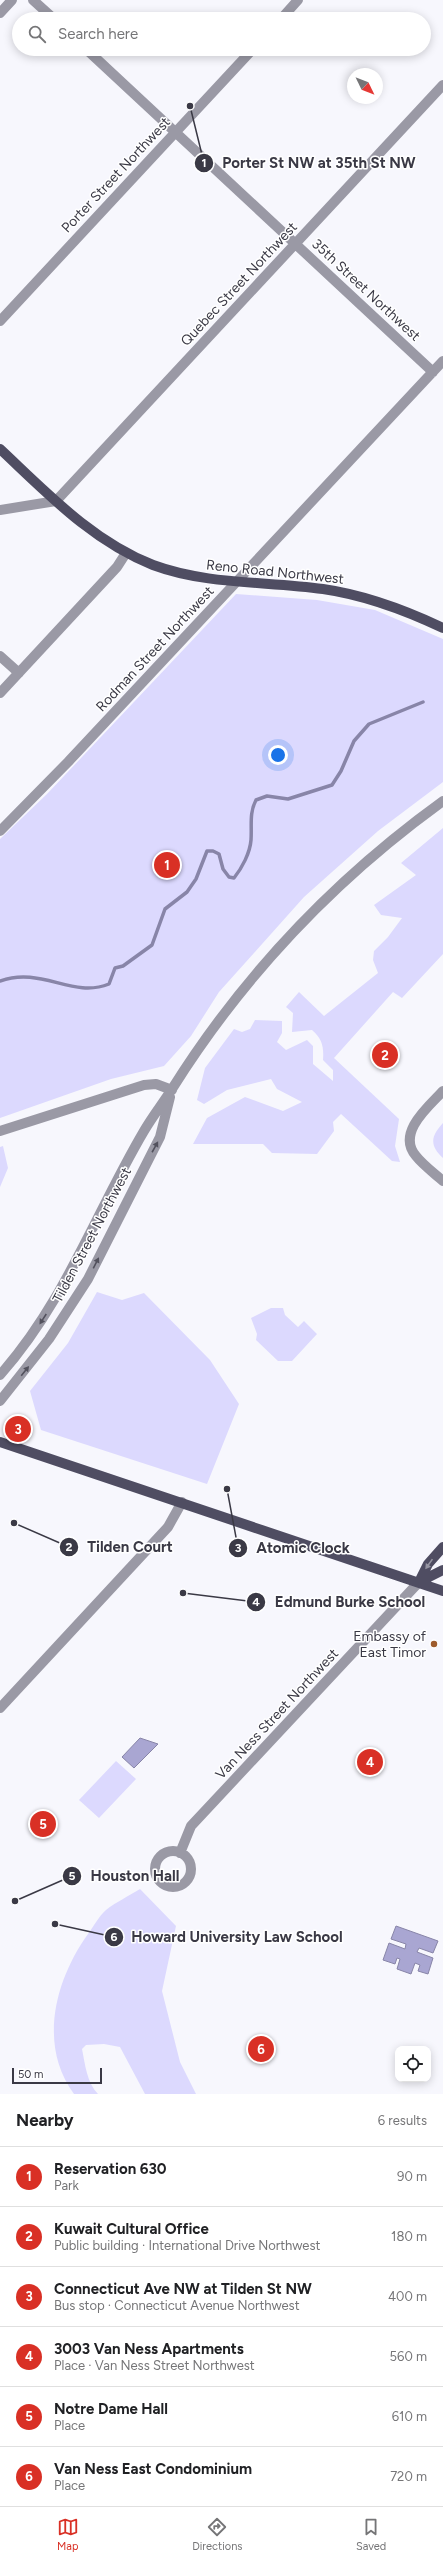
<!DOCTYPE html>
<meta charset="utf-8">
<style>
body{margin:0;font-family:Figtree,sans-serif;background:#f6f6f6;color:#202124}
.controls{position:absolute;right:12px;bottom:12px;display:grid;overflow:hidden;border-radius:8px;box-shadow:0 2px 10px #0003}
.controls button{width:36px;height:36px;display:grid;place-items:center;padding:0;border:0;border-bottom:1px solid #e0e0e0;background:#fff;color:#202124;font:20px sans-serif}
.compass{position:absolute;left:347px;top:68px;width:36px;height:36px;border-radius:50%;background:#fff;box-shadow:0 2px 10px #0003;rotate:133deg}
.scale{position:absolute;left:12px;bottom:10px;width:90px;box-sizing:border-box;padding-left:4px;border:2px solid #3a3945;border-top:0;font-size:11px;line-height:14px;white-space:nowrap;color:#3a3945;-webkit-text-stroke:3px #fff;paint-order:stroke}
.you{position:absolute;left:278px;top:755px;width:14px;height:14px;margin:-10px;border:3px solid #fff;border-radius:50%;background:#1a73e8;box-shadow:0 0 0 6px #1a73e833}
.badge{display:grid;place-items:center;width:26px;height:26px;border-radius:50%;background:#d93025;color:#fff;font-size:13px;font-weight:700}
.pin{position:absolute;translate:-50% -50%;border:2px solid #fff;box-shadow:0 1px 4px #0006}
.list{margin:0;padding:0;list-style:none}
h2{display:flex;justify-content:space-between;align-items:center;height:52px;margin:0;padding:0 16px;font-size:17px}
h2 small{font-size:13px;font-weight:400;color:#757577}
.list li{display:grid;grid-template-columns:26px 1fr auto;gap:12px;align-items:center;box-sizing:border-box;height:60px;padding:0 16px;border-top:1px solid #e0e0e0}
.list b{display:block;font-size:15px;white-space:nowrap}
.list p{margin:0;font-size:13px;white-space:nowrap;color:#757577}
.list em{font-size:13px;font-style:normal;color:#757577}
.icon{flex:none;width:22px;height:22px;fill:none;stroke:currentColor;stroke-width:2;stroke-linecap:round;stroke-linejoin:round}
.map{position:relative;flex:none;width:443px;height:2094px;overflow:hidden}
.search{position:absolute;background:#fff;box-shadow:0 2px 10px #0003;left:12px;right:12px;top:12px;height:44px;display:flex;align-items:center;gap:10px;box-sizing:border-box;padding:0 14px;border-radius:22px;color:#757577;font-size:15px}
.sheet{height:412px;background:#fff}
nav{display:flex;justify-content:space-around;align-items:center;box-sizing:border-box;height:56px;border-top:1px solid #e0e0e0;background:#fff;font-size:11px;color:#757577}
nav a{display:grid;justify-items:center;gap:2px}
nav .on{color:#d93025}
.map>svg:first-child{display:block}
</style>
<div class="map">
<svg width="443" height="2094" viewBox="0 0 443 2094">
<rect width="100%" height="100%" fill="#f7f7fd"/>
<path fill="#dcd9fe" d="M236 594 317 600 375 610 443 639V782L378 831 304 897 219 992 191 1036 164 1066 111 1079 0 1118V839L47 794Z
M443 828V954L402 998 393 992 334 1058 399 1119 395 1146 400 1162 392 1161 341 1114 333 1122 334 1131 317 1154 272 1153 263 1144H193L207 1118 245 1097 283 1111 302 1102 277 1089 271 1079 227 1090 204 1104 197 1100 205 1068 234 1029 242 1032 250 1029 255 1020 282 1021V1033L277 1042 286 1050 307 1040 313 1046V1064L333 1081V1070L323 1060C324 1046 322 1039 312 1030L292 1032 293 1013 286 1007 299 992 324 1016 378 973 373 960 374 951 388 937 402 918 381 915 374 905 416 875 401 863Z
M443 1123V1158C429 1145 431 1136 443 1123Z
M3 1146 8 1168 0 1187V1147Z
M97 1292 122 1300 144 1293 210 1360 239 1404 207 1484 41 1430 30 1391 68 1343Z
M271 1308H283L285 1315 298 1327 304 1321 317 1334 292 1361H278L256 1340 257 1334 251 1318Z
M116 1761 136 1779 99 1818 79 1800Z
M140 1889 176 1926 162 1991 180 2062 196 2094H145L120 2047 104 2044 86 2045 82 2049C85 2064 87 2083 98 2094H74C38 2045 55 1980 88 1934 93 1927 99 1916 106 1910 116 1902 129 1896 140 1889Z"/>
<path fill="#a9a6d2" stroke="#8885a8" d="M140 1738 158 1744 134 1768 122 1757Z
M396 1926 438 1941 433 1953 419 1948 417 1952 433 1958 428 1974 418 1971 420 1965 415 1963 411 1974 397 1969 400 1959 397 1958 395 1964 383 1960 389 1943 405 1949 406 1944 391 1939Z"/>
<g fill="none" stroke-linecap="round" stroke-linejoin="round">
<path stroke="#8885a8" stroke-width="3.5" d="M0 981C42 966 72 999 109 984L115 968 123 966 152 945 165 909 187 892 196 879 207 851H213L219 854 223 869 229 877 234 878C242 868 250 853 251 840 252 826 249 813 256 800L267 796 288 799 332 785 341 771 354 741 369 724 423 702"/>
<path stroke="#9a99a5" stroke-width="10" d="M33 0 54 19
M0 13 12 0
M281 19 298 0
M86 49 433 372
M0 321 253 49
M0 510 56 501 443 85
M0 656 19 673
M0 693 117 567 126 553
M0 831 68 762 443 361
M443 1091C429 1106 396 1133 416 1156 423 1165 434 1173 443 1181
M0 1131 144 1085 156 1084 172 1090
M0 1375C65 1302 95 1214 144 1131 152 1117 163 1103 172 1089 243 976 335 879 443 801
M0 1401 49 1339 88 1279 160 1137 170 1097
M0 1708 168 1527 182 1502
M155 1869a18 18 0 1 1 36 0a18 18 0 1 1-36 0Z
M180 1853 191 1826 419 1582"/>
<path stroke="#4f4d62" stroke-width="10" d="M0 449C47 493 92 541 153 565 207 585 266 581 323 589 365 595 405 610 443 628
M0 1442 443 1591
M419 1582 428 1564 443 1547
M419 1582 443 1570"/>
</g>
<defs><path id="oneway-solid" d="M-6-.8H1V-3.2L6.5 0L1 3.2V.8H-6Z"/></defs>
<g fill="#52515d">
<use href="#oneway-solid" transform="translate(155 1147) rotate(-61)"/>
<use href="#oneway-solid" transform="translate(96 1263) rotate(-63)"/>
<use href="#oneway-solid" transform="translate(43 1319) rotate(123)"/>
<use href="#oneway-solid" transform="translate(25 1371) rotate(-51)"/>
</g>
<use fill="#9594a1" href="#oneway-solid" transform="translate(429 1564) rotate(125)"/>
<circle fill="#9e5b2b" stroke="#fff" stroke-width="1.5" cx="434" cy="1644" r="4"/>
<g text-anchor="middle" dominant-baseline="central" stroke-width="3" stroke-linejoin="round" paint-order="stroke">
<g font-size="14" fill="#3a3945" stroke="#fff">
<text transform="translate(116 175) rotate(-47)">Porter Street Northwest</text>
<text transform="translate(239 284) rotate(-47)">Quebec Street Northwest</text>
<text transform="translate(366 290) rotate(43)">35th Street Northwest</text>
<text transform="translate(275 572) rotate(6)">Reno Road Northwest</text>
<text transform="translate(155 649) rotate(-47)">Rodman Street Northwest</text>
<text transform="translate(92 1235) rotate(-62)">Tilden Street Northwest</text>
<text transform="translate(277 1714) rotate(-47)">Van Ness Street Northwest</text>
</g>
<g font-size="14" fill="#3a3945" stroke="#fff" text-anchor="end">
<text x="426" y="1636">Embassy of<tspan x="426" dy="16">East Timor</tspan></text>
</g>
</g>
<path fill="none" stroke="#3a3945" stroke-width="1.5" d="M190 106L204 163M14 1523L69 1547M227 1489L238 1548M183 1593L256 1602M15 1901L72 1876M55 1924L114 1937"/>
<g fill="#3a3945" stroke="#fff" stroke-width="1.5">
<circle cx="190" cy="106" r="4"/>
<circle cx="14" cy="1523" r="4"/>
<circle cx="227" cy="1489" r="4"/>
<circle cx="183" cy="1593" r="4"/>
<circle cx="15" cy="1901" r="4"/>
<circle cx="55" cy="1924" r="4"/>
<circle cx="204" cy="163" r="10"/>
<circle cx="69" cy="1547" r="10"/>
<circle cx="238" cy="1548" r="10"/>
<circle cx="256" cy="1602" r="10"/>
<circle cx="72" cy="1876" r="10"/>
<circle cx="114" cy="1937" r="10"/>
</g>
<g font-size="12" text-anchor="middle" font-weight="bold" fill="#fff">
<text x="204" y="167">1</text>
<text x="69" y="1551">2</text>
<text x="238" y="1552">3</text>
<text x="256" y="1606">4</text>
<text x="72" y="1880">5</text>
<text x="114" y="1941">6</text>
</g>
<g font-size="15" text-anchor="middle" font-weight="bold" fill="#3a3945" stroke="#fff" stroke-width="3" stroke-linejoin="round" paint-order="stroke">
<text x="319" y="168">Porter St NW at 35th St NW</text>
<text x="130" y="1552">Tilden Court</text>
<text x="303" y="1553">Atomic Clock</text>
<text x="350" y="1607">Edmund Burke School</text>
<text x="135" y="1881">Houston Hall</text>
<text x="237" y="1942">Howard University Law School</text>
</g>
</svg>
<div class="controls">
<button><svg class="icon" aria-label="locate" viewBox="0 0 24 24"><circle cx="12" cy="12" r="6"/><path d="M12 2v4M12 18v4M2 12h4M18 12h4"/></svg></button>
</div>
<svg class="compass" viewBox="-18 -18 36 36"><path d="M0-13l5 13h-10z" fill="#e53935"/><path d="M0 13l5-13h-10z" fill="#757577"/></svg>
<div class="scale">50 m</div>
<div class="you"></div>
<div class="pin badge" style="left:167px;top:865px">1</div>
<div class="pin badge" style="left:385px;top:1055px">2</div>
<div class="pin badge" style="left:18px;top:1429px">3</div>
<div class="pin badge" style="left:370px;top:1762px">4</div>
<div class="pin badge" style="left:43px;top:1824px">5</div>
<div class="pin badge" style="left:261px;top:2049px">6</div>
<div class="search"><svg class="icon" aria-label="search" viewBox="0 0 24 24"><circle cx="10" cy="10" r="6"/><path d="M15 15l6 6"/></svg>Search here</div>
</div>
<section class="sheet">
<h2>Nearby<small>6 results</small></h2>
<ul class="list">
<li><span class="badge">1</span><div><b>Reservation 630</b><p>Park</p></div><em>90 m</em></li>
<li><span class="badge">2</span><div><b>Kuwait Cultural Office</b><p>Public building · International Drive Northwest</p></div><em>180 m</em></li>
<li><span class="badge">3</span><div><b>Connecticut Ave NW at Tilden St NW</b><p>Bus stop · Connecticut Avenue Northwest</p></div><em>400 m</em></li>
<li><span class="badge">4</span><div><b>3003 Van Ness Apartments</b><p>Place · Van Ness Street Northwest</p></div><em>560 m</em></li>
<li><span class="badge">5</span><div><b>Notre Dame Hall</b><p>Place</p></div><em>610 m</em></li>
<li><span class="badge">6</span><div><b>Van Ness East Condominium</b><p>Place</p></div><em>720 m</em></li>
</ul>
</section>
<nav>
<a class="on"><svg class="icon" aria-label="map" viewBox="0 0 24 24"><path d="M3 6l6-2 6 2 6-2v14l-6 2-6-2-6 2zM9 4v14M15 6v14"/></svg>Map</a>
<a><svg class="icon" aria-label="directions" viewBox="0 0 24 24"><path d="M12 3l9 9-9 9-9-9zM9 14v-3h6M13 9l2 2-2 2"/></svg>Directions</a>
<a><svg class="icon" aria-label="saved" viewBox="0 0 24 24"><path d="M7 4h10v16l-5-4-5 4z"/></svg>Saved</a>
</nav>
